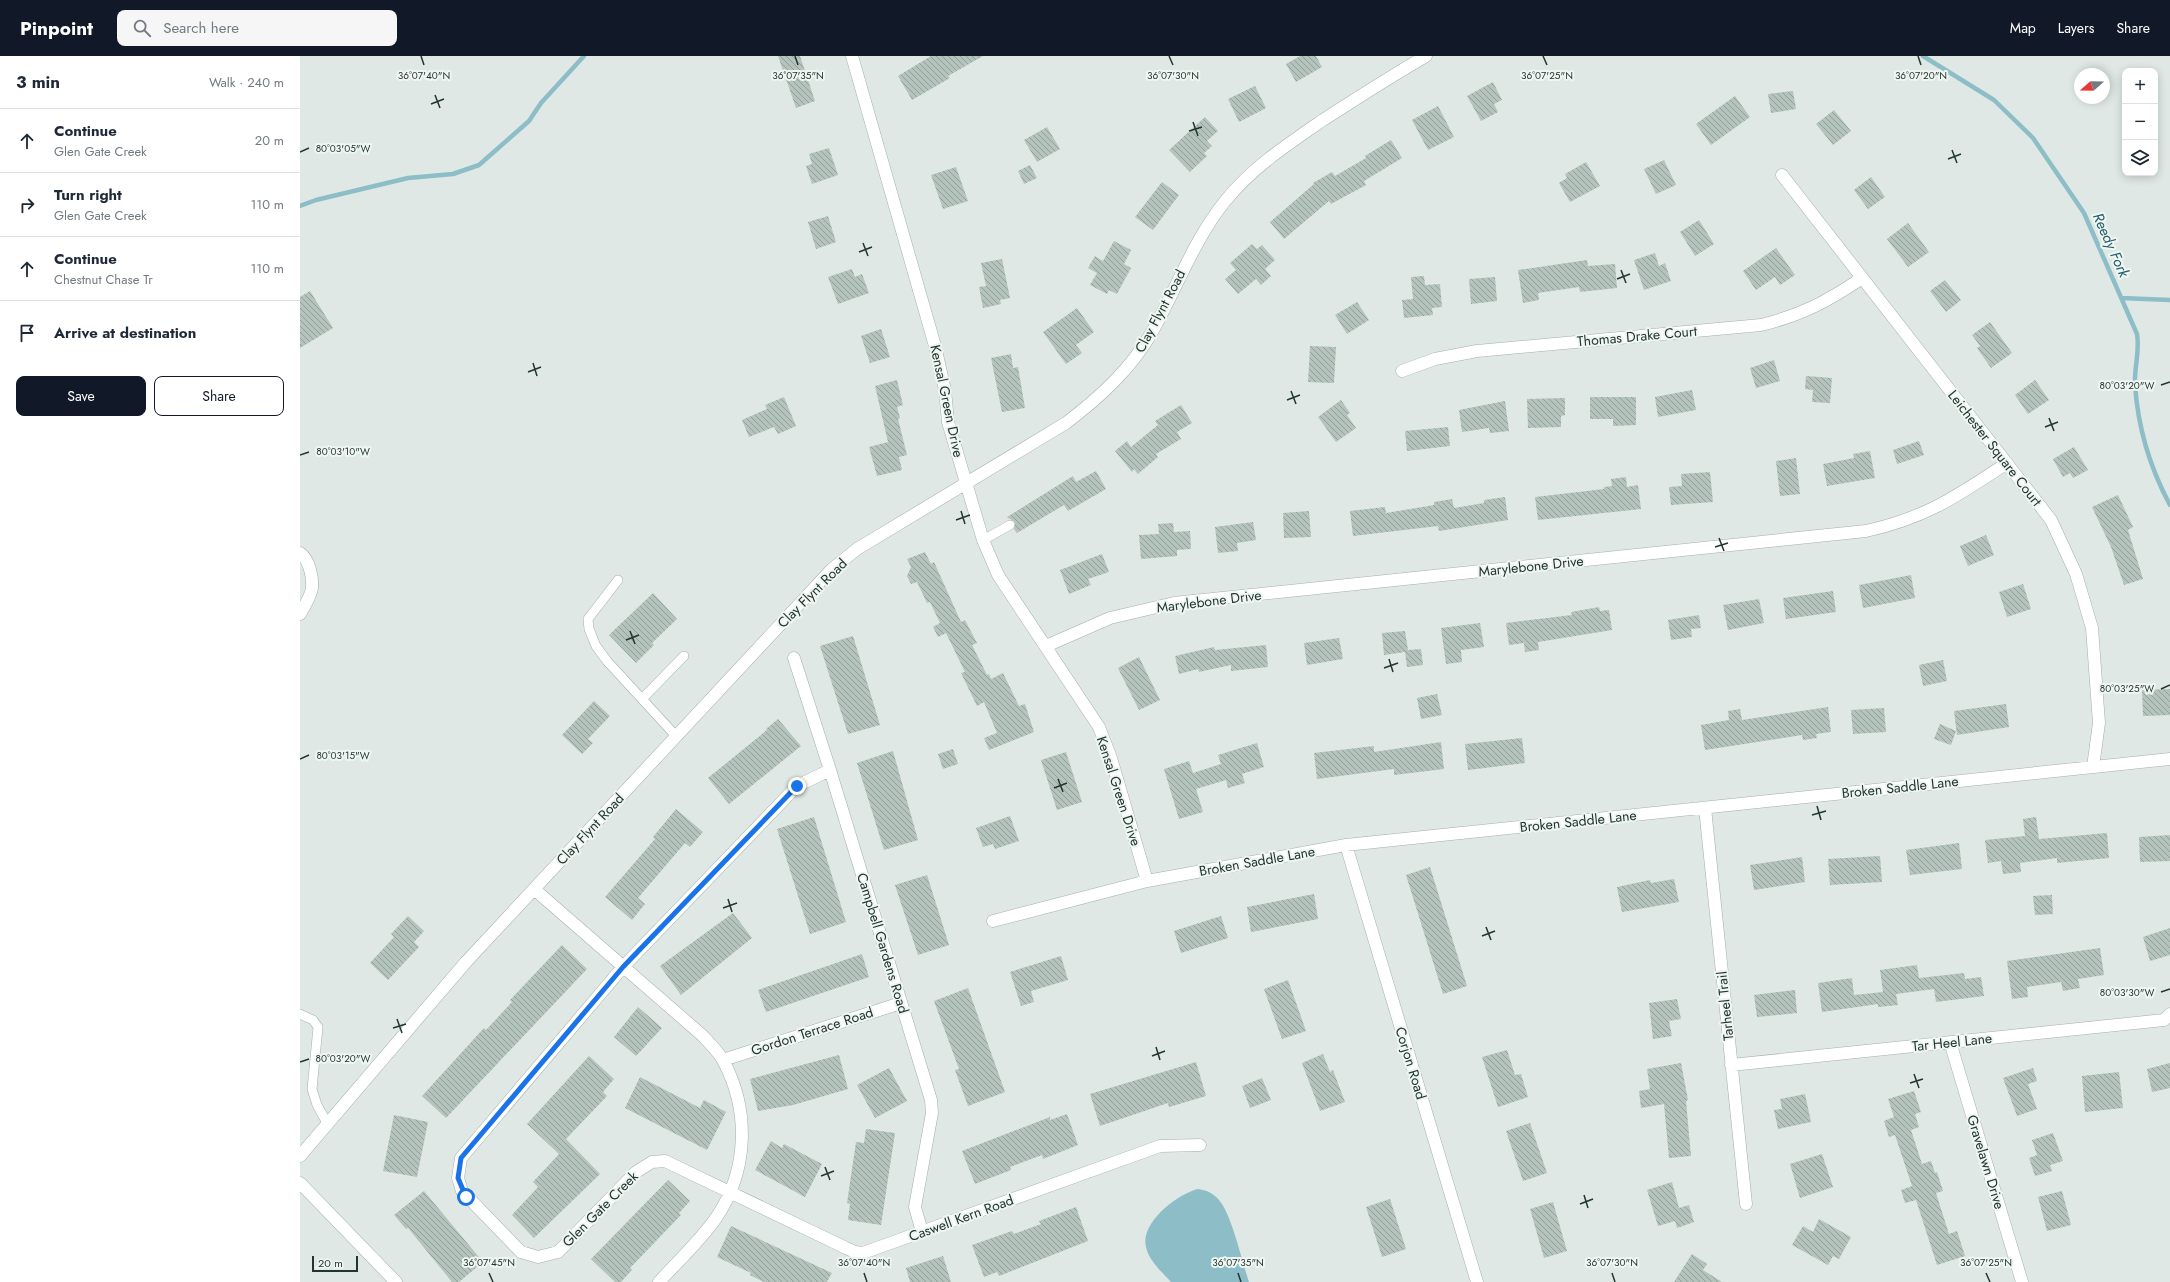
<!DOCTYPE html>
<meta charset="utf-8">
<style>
body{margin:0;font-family:Jost,sans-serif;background:#f6f6f7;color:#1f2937}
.controls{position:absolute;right:12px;top:12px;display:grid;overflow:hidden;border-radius:8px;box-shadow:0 2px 10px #0003}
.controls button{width:36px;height:36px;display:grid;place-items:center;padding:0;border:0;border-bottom:1px solid #e0e1e3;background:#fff;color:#1f2937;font:20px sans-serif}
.compass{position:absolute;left:1774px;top:12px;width:36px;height:36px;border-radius:50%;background:#fff;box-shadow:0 2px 10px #0003;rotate:250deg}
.scale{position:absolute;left:12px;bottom:10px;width:46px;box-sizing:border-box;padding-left:4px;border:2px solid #223631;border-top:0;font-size:11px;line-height:14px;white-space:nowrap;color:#223631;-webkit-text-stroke:3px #eff6f2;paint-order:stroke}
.stop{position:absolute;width:12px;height:12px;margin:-9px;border:3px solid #1a73e8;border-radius:50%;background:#fff}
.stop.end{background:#1a73e8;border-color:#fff;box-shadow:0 1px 4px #0008}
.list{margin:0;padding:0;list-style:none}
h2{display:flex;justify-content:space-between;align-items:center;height:52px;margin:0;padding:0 16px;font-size:17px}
h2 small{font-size:13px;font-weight:400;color:#747a83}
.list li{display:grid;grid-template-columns:26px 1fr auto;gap:12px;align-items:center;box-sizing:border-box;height:64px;padding:0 16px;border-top:1px solid #e0e1e3}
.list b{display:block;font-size:15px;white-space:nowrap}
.list p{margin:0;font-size:13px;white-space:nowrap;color:#747a83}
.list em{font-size:13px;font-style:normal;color:#747a83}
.actions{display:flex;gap:8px;padding:12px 16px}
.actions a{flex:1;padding:9px 0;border:1px solid #111827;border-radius:8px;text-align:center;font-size:14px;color:#111827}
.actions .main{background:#111827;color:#fff}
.icon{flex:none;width:22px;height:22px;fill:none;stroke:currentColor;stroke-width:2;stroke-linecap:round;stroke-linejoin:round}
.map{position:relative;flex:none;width:1870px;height:1226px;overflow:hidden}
header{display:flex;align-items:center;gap:24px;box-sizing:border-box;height:56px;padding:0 20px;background:#111827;color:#fff}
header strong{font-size:19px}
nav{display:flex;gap:22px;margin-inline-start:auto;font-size:14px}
.search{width:280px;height:36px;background:#f6f6f7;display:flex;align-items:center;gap:10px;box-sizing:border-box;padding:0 14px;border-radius:8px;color:#747a83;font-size:15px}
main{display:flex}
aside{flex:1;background:#fff}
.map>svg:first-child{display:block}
</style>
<header>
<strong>Pinpoint</strong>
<div class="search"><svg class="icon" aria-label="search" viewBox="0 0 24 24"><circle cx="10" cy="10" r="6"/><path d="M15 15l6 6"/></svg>Search here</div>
<nav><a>Map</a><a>Layers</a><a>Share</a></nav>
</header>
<main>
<aside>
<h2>3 min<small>Walk · 240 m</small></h2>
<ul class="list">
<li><svg class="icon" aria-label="ahead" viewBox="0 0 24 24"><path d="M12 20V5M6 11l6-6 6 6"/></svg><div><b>Continue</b><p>Glen Gate Creek</p></div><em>20 m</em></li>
<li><svg class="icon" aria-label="right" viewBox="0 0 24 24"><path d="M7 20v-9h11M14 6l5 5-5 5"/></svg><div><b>Turn right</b><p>Glen Gate Creek</p></div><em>110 m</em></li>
<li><svg class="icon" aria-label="ahead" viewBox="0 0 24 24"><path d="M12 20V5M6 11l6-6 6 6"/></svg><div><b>Continue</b><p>Chestnut Chase Tr</p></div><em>110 m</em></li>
<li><svg class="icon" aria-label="arrive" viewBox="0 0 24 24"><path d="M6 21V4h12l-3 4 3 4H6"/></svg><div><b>Arrive at destination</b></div></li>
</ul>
<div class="actions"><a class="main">Save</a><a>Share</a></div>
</aside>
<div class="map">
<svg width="1870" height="1226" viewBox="0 0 1870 1226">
<defs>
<pattern id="building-back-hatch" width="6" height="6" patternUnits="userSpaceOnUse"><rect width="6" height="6" fill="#b5c3bd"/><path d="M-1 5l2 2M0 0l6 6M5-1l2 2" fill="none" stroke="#939f9a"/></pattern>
</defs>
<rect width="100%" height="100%" fill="#dfe8e4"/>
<path fill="#8dbec7" d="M898 1133C906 1134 913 1137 919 1144 932 1159 942 1206 949 1226H871C862 1216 849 1205 846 1191 840 1167 877 1138 898 1133Z"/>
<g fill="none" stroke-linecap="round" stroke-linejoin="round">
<path stroke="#8dbec7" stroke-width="4.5" d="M1623 0 1694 44 1733 82 1784 157 1837 278C1840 295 1834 312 1835 329 1838 372 1850 412 1870 449
M0 150 16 144 108 122 153 118 179 109 229 65 241 47 284 0
M1821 242 1870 244"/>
</g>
<path fill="url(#building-back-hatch)" d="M478 0H500L515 45 496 52Z
M631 0H683L648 20 650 22 612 44 598 20Z
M1000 0H1016L1022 11 996 26 986 8Z
M1193 26 1202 44 1194 48 1198 56 1181 65 1167 40Z
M955 30 966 52 939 66 928 43Z
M1493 35 1496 53 1471 57 1468 38Z
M1435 40 1450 61 1411 89 1396 68Z
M1138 50 1154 81 1128 94 1112 64Z
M1534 54 1551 75 1533 89 1516 68Z
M905 61 918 75 907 85 912 90 904 97 907 100 890 116 869 94Z
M747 71 760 93 737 106 724 84Z
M1091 84 1102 102 1064 125 1066 129 1031 148 1029 145 984 183 970 166 1014 128 1013 127 1032 116 1035 120 1066 102 1065 100Z
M529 92 538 119 512 128 506 110 512 108 509 98Z
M1364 104 1376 129 1356 138 1344 113Z
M1286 106 1300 130 1270 146 1259 127 1267 122 1265 118Z
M730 109 737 122 724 128 718 115Z
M656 111 668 145 643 153 631 119Z
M1571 121 1585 141 1568 153 1554 134Z
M862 126 879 139 853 174 835 161Z
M528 160 536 186 516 193 508 166Z
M1399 164 1414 188 1395 200 1380 176Z
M1608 167 1629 196 1608 211 1587 183Z
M814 185 831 194 824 208 831 212 817 238 809 234 807 238 790 229 797 217 788 212 795 200 803 205Z
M952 188 957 193 962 189 975 204 965 213 971 220 961 229 956 223 938 238 925 223 936 214 930 207Z
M1476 192 1495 219 1480 229 1475 221 1456 234 1443 215Z
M1355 197 1359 210 1365 207 1371 225 1344 234 1334 204Z
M702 203 710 242 700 244 701 248 683 252 679 231 686 230 681 207Z
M1287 204 1288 210 1315 208 1317 232 1280 236 1279 231 1238 237 1239 244 1223 247 1218 214Z
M552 213 555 221 562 218 569 237 538 248 528 221Z
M1124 220 1125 229 1140 228 1142 251 1132 252 1133 259 1104 262 1102 244 1113 243 1111 221Z
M1195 221 1197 245 1171 248 1169 223Z
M1645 224 1661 244 1646 256 1630 235Z
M10 235 33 272 0 292V241Z
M1057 246 1069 264 1047 278 1035 259Z
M777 252 794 276 776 289 782 297 766 308 743 276Z
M1690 266 1712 297 1691 312 1677 292 1680 290 1672 279Z
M581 273 590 301 570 307 561 280Z
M1010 290 1036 291 1034 327 1008 326Z
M711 298 713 312 718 311 725 352 702 356 691 302Z
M1474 304 1480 325 1456 332 1450 312Z
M1506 320 1532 322 1530 347 1512 346 1513 334 1505 333Z
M597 324 603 349 597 351 600 362 598 363 607 399 599 401 602 414 577 420 569 391 588 386 575 330Z
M1735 324 1749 344 1728 358 1715 339Z
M1392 334 1396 354 1358 361 1355 341Z
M484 341 496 370 478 378 474 371 449 381 442 364 467 353 465 349Z
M1290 341H1336V369L1313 370V363H1290Z
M1265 342V359L1261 360V371L1228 372 1227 343Z
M1041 344 1050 357 1047 359 1056 372 1036 386 1018 361Z
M1205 345 1209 375 1190 377 1189 372 1162 376 1159 354Z
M881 349 892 367 877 376 881 383 856 398 858 401 838 418 834 413 832 416 815 395 827 385 831 391 858 369 855 365Z
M1148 371 1150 390 1107 395 1105 375Z
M1619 385 1624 399 1597 408 1593 394Z
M1774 391 1788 414 1773 422 1770 417 1763 421 1753 403Z
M1570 395 1575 422 1527 430 1523 408 1554 402 1553 398Z
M1496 402 1500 438 1480 440 1476 405Z
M796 415 806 433 768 455 764 449 717 477 714 473 715 466 707 461 773 420 776 426Z
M1410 416 1413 446 1371 449 1369 431 1382 430 1381 418Z
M1326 421 1327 431 1338 429 1341 453 1238 464 1235 441 1304 433V431L1312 430 1311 423Z
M1818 439 1833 471 1828 474 1843 523 1824 529 1811 491 1792 451Z
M1205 441 1208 464 1139 475 1138 470 1053 480 1050 455 1085 451 1086 457 1134 449V446L1152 443 1154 452 1184 447V444Z
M1009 455 1011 481 984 482 983 457Z
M953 466 956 484 937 487 938 495 918 497 915 471Z
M873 467 874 476 890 475 891 493 877 494V500L841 503 839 479 859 478 858 468Z
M1686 479 1694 499 1668 510 1660 490Z
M625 496 631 508 634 506 661 566 665 564 677 587 672 589 687 619 689 618 691 623 703 617 719 650 725 648 734 676 689 694 684 682 697 677 684 646 677 650 661 617 665 616 646 577 638 581 633 571 640 567 630 546 627 547 617 526 611 528 607 520 611 511 607 503Z
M802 498 809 516 788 523 791 529 769 538 760 514Z
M1611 519 1615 542 1563 552 1559 529Z
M1723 528 1731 553 1707 561 1699 536Z
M1533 535 1536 556 1486 563 1483 542Z
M353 537 377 563 352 587 354 589 336 607 309 579Z
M1459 543 1464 567 1428 574 1423 549Z
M1299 551 1300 555 1309 554 1312 574 1238 586 1239 594 1225 596 1224 587 1209 589 1206 567 1272 559 1271 556Z
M1399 559 1401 572 1391 573 1392 581 1371 584 1368 564Z
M1180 567 1184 591 1161 594 1162 606 1146 608 1141 572Z
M1105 575 1108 594 1121 593 1123 609 1107 611 1105 596 1084 599 1082 577Z
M553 580 580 669 548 678 520 590Z
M1039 582 1043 603 1007 609 1004 587Z
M966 589 968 611 931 615V609L899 616 898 613 879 618 875 600 914 591 915 594Z
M839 601 860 644 839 654 818 612Z
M1643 604 1647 625 1623 630 1619 609Z
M1870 633V659L1843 660 1842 634Z
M1137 638 1142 659 1121 663 1117 642Z
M294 645 310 660 288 683 293 687 282 698 262 679Z
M1706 648 1709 671 1657 679 1654 655Z
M1528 651 1531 676 1516 678 1517 682 1503 684 1502 679 1405 694 1401 669 1429 664 1428 655 1440 653 1442 664Z
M1584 652 1586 676 1553 678 1551 654Z
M478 663 501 690 429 748 408 722 467 674 466 673Z
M1640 668 1656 675 1651 689 1634 683Z
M1222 682 1225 707 1168 714 1165 688Z
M1141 686 1144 713 1094 719V713L1017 723 1014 697 1074 690V696Z
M957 687 964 711 942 718 945 727 928 732 926 724 896 733 903 756 879 763 864 713 889 705 893 717 921 708 918 699Z
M653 693 658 708 643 713 638 698Z
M593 695 618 784 584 794 557 707Z
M766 696 782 746 757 754 741 704Z
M376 753 403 776 390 791 385 787 338 842 345 848 332 864 305 841 355 783 353 781Z
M710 760 719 785 695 793 693 788 683 791 676 772Z
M514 761 546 866 510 878 477 773Z
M1736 761 1739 783 1807 777 1809 802 1757 807V802L1720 807 1721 816 1703 818 1701 805 1688 807 1685 784 1725 780 1723 763Z
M1870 779V805L1840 806 1839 781Z
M1659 787 1662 813 1610 819 1606 794Z
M1580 800 1582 826 1530 829 1528 803Z
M1502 801 1505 826 1454 834 1450 809Z
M1130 811 1167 930 1143 938 1106 819Z
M627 819 649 889 618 899 595 829Z
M1374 823 1379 846 1322 856 1317 831 1350 824 1351 827Z
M1014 838 1018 863 951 876 947 851Z
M1752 839 1753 858 1735 859 1733 840Z
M433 857 452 882 381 939 360 910Z
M108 860 124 875 114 886 119 891 88 924 70 907 94 881 91 878Z
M921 860 928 882 881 897 874 875Z
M1870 872V899L1850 905 1843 881Z
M262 889 287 913 146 1062 122 1040 184 972 186 974 212 946 210 944Z
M1800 892 1804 919 1778 923 1780 932 1763 935 1761 926 1727 931 1728 941 1712 943 1707 905Z
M562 898 569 921 466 956 458 934Z
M761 900 768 924 731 935 734 946 721 950 710 916Z
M1617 909 1619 922 1664 917 1665 923 1681 921 1684 940 1636 946 1634 933 1596 938 1598 949 1578 951V948L1522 956 1518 927 1552 922 1554 939 1583 936 1580 914Z
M988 924 1006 975 982 983 964 933Z
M668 932 705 1036 668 1050 655 1014 659 1013 634 945Z
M1495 934 1497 957 1457 961 1454 939Z
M1377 943 1381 963 1369 965 1372 980 1353 983 1349 947Z
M338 951 362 972 336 1000 314 981Z
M1207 994 1215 1019 1221 1018 1228 1041 1198 1051 1182 1001Z
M1023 998 1030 1016 1033 1014 1045 1046 1020 1055 1002 1007Z
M539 999 548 1033 493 1049 458 1055 450 1023Z
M289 1000 314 1023 303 1036 307 1040 266 1083 300 1118 234 1182 212 1159 238 1131 233 1126 259 1098 227 1068Z
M896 1006 906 1040 869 1051 868 1047 800 1070 790 1038Z
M1381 1007 1388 1044 1386 1045 1391 1100 1369 1102 1364 1048 1341 1052 1339 1035 1350 1033 1347 1013Z
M1870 1007V1032L1852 1036 1847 1013Z
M589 1012 607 1045 575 1062 557 1029Z
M1733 1012 1737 1025 1728 1028 1737 1053 1717 1060 1703 1022Z
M1819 1016 1823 1052 1785 1056 1782 1020Z
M340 1021 400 1052 404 1044 426 1056 407 1094 325 1052Z
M962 1022 971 1044 950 1052 942 1030Z
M1614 1035 1621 1056 1615 1058 1619 1071 1611 1074 1622 1108 1631 1105 1635 1117 1637 1116 1643 1135 1636 1137 1649 1178 1657 1175 1665 1200 1637 1209 1616 1144 1605 1147 1601 1134 1612 1130 1595 1079 1589 1081 1584 1065 1594 1061 1588 1043Z
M1505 1038 1511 1066 1478 1073 1474 1054 1482 1053 1480 1043Z
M767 1058 778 1089 743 1103 742 1099 710 1111 711 1114 675 1128 662 1095 750 1061V1064Z
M94 1059 128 1066 117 1121 83 1115Z
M1230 1067 1247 1117 1223 1125 1206 1075Z
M566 1073 595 1077 581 1169 548 1164 550 1148 547 1147 556 1086 564 1087Z
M1753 1077 1763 1105 1750 1109 1752 1115 1735 1120 1729 1102 1737 1099 1732 1084Z
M471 1085 482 1092 484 1088 522 1108 505 1141 455 1114Z
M1522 1098 1533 1131 1500 1142 1490 1108Z
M368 1124 390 1145 379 1157 381 1159 330 1212 332 1214 321 1226H315L291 1203Z
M1372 1126 1379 1152 1389 1149 1394 1166 1377 1172 1375 1165 1358 1170 1347 1134Z
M124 1135 183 1206 159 1226H152L108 1172 106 1173 94 1159Z
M1762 1135 1771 1169 1747 1175 1738 1141Z
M1090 1143 1106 1193 1082 1201 1066 1151Z
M1253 1146 1267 1195 1244 1202 1230 1153Z
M776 1151 788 1185 699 1220 697 1216 684 1221 672 1189 712 1175 714 1178 741 1168 739 1165Z
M1519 1163 1551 1181 1539 1203 1533 1200 1528 1209 1492 1189 1503 1170 1513 1176Z
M431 1170 532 1217 527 1226H464L450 1219 451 1217 417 1201Z
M1392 1198 1407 1208 1403 1214 1422 1226H1374Z
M643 1200 651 1226H610L606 1212Z"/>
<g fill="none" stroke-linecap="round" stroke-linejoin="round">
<defs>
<path id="lane" d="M683 484 710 469
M318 524 288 563 289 573 296 590 307 605 376 680
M343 642 384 600
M0 958 13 964 18 971 12 1033 17 1049 27 1067"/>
<path id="street" d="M552 0 635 290 645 334 648 366 683 484 698 519 799 671 811 702 847 825
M1482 119 1751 464 1776 518 1792 572 1799 667 1793 711
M1102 315 1135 303 1177 295 1461 269C1502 259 1528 245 1562 222
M0 497C9 503 13 521 12 532 11 540 4 551 0 558
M746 590 810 562 874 547 1566 475C1626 462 1657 440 1707 407
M494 602 530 714 631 1044 632 1057 615 1151 622 1176
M530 714 497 730 323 911 161 1102 158 1122 162 1135 221 1196 238 1201 258 1196 336 1116 352 1106 365 1105 546 1192 555 1196 563 1197 860 1090 900 1089
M1405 752 1446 1148
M1046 789 1177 1226
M234 833 403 980C410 988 419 996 424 1006 450 1056 448 1115 416 1162 400 1185 378 1205 359 1226
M693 865 847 825 1046 789 1870 703
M1650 986 1722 1226
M423 1004 601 947
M1431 1009 1864 964 1870 958
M0 1100 166 906 532 513 557 493 766 367C800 341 831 313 852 276 877 232 894 183 926 144 953 111 988 88 1023 64 1057 42 1091 20 1126 0
M0 1127 96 1226"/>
</defs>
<use href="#lane" stroke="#a3afab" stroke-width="10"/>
<use href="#street" stroke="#a3afab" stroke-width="13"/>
<use href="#lane" stroke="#fff" stroke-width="9"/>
<use href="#street" stroke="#fff" stroke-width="12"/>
</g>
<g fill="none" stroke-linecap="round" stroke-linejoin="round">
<path stroke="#1a73e8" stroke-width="5" d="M166 1141 158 1122 161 1102 323 911 497 730"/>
</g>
<path fill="none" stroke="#223631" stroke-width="1.5" d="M121 0 124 9M495 0 498 9M869 0 873 9M1243 0 1247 9M1618 0 1621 9M135 39 140 52M131 48 144 43M893 66 898 80M889 75 902 71M1652 94 1657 107M0 96 9 92M1648 103 1661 98M563 187 568 200M559 196 572 191M1321 214 1326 227M1317 223 1330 218M233 307 237 320M228 316 241 311M1861 329 1870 326M991 335 996 348M987 344 1000 339M1749 362 1754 375M1745 371 1758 366M0 399 9 396M661 455 665 468M656 464 670 459M1419 482 1424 495M1415 491 1428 487M330 575 335 588M326 584 339 579M1089 603 1093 616M1084 612 1098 607M1861 633 1870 629M0 703 9 699M758 723 763 736M754 732 767 727M1517 750 1521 764M1512 759 1526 755M428 843 432 856M423 852 437 847M1186 871 1191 884M1182 880 1195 875M1861 936 1870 933M97 963 102 977M93 972 106 968M856 991 860 1004M852 1000 865 995M0 1006 9 1003M1614 1018 1619 1032M1610 1027 1623 1023M525 1111 530 1124M521 1120 534 1115M1284 1139 1288 1152M1280 1148 1293 1143M189 1217 193 1226M564 1217 567 1226M938 1217 941 1226M1312 1217 1315 1226M1686 1217 1690 1226"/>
<g text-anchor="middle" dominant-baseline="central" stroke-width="4" stroke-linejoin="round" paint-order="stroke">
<g font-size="14" fill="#223631" stroke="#eff6f2">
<text transform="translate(860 255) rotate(-62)">Clay Flynt Road</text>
<text transform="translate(1337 280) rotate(-5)">Thomas Drake Court</text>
<text transform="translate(647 345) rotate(78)">Kensal Green Drive</text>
<text transform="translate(1695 392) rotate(52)">Leichester Square Court</text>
<text transform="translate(1231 510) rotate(-6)">Marylebone Drive</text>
<text transform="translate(512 537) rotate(-45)">Clay Flynt Road</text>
<text transform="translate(909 545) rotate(-7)">Marylebone Drive</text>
<text transform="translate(1600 731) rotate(-6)">Broken Saddle Lane</text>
<text transform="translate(819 735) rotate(72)">Kensal Green Drive</text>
<text transform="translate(1278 765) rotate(-6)">Broken Saddle Lane</text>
<text transform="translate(290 773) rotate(-47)">Clay Flynt Road</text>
<text transform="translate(957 805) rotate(-10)">Broken Saddle Lane</text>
<text transform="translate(583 887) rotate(73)">Campbell Gardens Road</text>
<text transform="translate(1425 950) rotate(-96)">Tarheel Trail</text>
<text transform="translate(512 975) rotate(-18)">Gordon Terrace Road</text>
<text transform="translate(1652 986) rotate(-6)">Tar Heel Lane</text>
<text transform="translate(1111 1007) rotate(73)">Corjon Road</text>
<text transform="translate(1686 1106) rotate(73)">Gravelawn Drive</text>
<text transform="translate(300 1153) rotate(-45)">Glen Gate Creek</text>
<text transform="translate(661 1162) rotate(-20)">Caswell Kern Road</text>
</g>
<g font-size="15" font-style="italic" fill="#245f6a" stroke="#eff6f2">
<text transform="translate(1811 189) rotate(66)">Reedy Fork</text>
</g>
</g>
<g font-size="10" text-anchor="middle" fill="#223631" stroke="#eff6f2" stroke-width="4" stroke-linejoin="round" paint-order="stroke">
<text x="124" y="23">36°07'40"N</text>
<text x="498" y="23">36°07'35"N</text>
<text x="873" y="23">36°07'30"N</text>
<text x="1247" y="23">36°07'25"N</text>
<text x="1621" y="23">36°07'20"N</text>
<text x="43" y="96">80°03'05"W</text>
<text x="1827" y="333">80°03'20"W</text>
<text x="43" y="399">80°03'10"W</text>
<text x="1827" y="636">80°03'25"W</text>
<text x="43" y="703">80°03'15"W</text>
<text x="1827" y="940">80°03'30"W</text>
<text x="43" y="1006">80°03'20"W</text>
<text x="189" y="1210">36°07'45"N</text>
<text x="564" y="1210">36°07'40"N</text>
<text x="938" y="1210">36°07'35"N</text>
<text x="1312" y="1210">36°07'30"N</text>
<text x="1686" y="1210">36°07'25"N</text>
</g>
</svg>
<div class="controls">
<button>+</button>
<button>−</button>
<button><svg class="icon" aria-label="layers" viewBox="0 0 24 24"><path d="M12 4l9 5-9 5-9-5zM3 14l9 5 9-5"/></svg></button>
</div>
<svg class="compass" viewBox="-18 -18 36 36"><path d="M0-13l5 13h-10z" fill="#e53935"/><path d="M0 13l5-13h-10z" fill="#747a83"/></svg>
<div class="scale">20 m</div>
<div class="stop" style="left:166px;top:1141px"></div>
<div class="stop end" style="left:497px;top:730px"></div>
</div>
</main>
